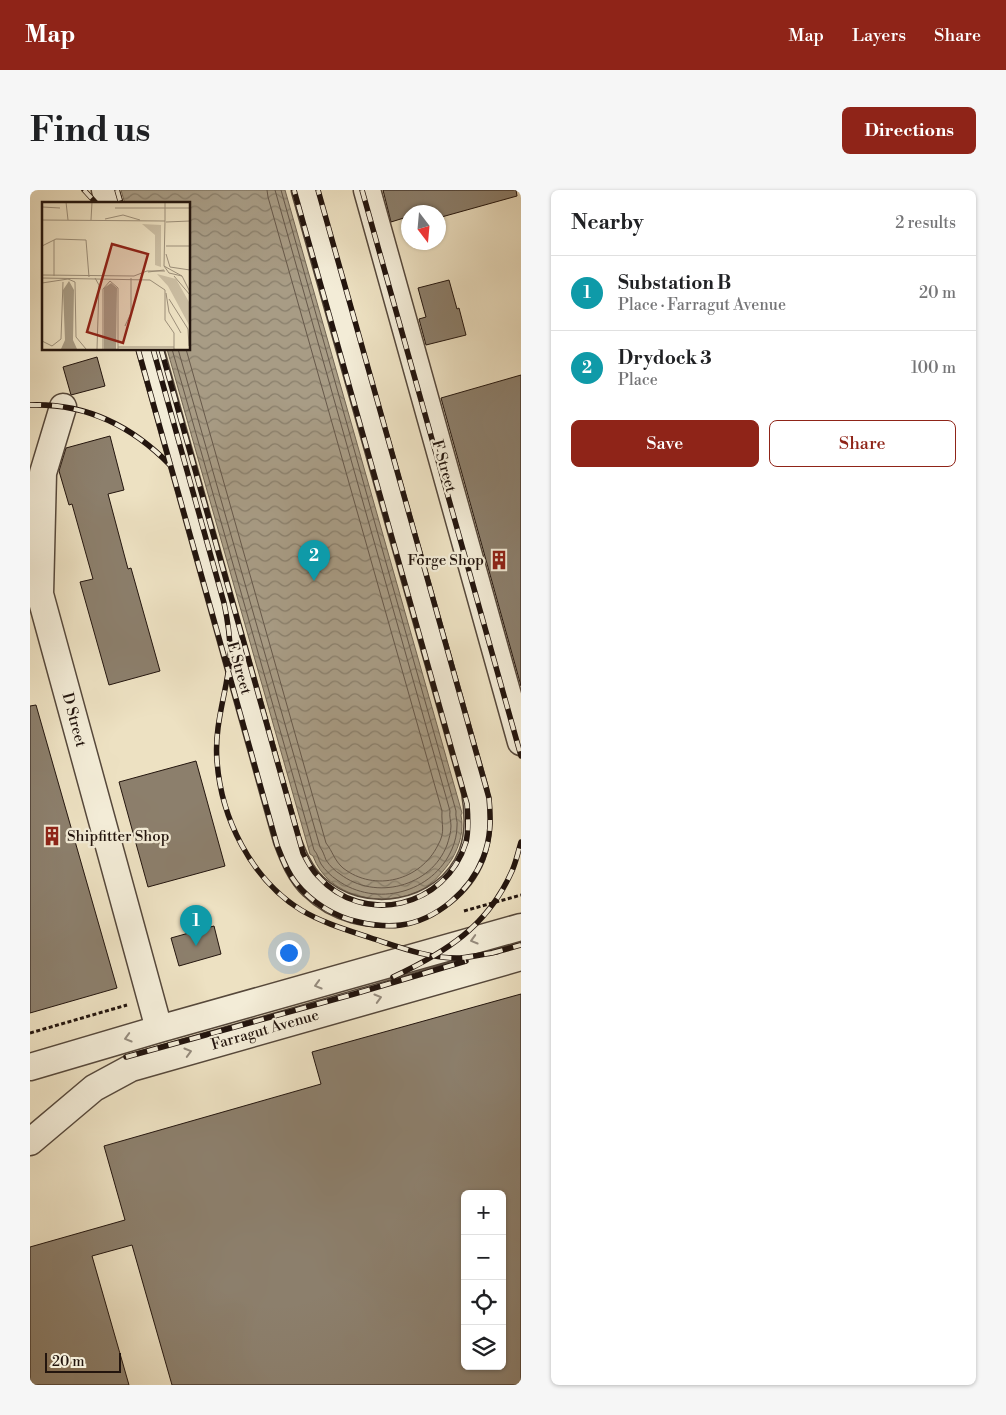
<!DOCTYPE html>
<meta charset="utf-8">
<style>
body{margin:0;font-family:"Libre Bodoni",serif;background:#f6f6f6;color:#202124}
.controls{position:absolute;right:15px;bottom:15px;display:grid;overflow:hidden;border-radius:8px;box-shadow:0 1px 4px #0004}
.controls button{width:45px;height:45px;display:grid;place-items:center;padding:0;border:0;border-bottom:1px solid #e0e0e0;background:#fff;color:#202124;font:25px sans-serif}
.compass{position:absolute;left:371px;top:15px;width:45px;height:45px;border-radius:50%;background:#fff;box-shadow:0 1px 4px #0004;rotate:164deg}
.scale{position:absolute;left:15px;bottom:12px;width:76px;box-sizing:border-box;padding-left:5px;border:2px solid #23150e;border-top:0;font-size:14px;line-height:18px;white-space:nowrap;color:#23150e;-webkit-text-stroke:4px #f3ecd7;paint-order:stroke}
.you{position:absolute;left:258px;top:762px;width:18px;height:18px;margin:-12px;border:4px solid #fff;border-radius:50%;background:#1a73e8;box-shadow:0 0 0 8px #1a73e833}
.badge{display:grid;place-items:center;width:32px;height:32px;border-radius:50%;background:#8f2418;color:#fff;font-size:16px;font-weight:700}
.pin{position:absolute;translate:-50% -41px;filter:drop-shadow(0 1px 2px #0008)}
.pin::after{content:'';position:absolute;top:26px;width:18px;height:15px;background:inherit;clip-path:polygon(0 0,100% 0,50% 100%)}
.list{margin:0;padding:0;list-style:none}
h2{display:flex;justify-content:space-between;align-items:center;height:65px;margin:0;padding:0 20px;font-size:21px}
h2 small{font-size:16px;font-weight:400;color:#757577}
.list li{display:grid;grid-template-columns:32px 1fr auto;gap:15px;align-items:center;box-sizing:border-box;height:75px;padding:0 20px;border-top:1px solid #e0e0e0}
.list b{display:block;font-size:19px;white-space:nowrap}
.list p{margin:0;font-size:16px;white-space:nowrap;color:#757577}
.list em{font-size:16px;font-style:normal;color:#757577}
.actions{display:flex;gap:10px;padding:15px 20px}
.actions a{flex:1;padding:11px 0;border:1px solid #8f2418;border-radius:8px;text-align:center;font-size:18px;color:#8f2418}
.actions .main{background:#8f2418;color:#fff}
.icon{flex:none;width:28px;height:28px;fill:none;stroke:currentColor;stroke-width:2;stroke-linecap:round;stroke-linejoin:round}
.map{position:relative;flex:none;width:491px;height:1195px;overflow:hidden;border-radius:8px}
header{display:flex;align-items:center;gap:30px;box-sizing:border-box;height:70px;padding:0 25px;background:#8f2418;color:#fff}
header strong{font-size:24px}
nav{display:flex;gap:28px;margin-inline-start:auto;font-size:18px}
.intro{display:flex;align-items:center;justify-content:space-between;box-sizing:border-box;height:120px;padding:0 30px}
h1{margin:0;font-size:35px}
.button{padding:12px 22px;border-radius:8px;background:#8f2418;color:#fff;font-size:18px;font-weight:700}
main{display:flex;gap:30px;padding:0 30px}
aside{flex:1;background:#fff;border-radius:8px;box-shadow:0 1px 4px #0004}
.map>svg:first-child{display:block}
</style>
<header>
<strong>Map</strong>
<nav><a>Map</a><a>Layers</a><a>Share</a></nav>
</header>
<div class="intro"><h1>Find us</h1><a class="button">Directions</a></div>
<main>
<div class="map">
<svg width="491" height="1195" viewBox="0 0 491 1195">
<defs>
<pattern id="water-waves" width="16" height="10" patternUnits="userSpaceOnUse" patternTransform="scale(1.25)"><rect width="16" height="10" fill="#a89c85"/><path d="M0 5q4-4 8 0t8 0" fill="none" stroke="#887e6b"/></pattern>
</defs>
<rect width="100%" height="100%" fill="#ede1c2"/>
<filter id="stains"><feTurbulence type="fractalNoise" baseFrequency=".004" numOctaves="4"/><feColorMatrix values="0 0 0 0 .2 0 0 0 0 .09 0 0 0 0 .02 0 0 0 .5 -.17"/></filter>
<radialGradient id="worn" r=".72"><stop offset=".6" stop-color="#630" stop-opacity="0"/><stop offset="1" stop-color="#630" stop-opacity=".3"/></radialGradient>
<path fill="url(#water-waves)" stroke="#736655" d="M91 0H255L432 623 431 625C434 640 430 655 422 669 414 681 403 694 390 701 353 718 298 708 283 666L280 664 137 159H159V14H95Z"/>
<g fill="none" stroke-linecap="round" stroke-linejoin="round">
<path stroke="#66584a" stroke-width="1" d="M142 159 284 660C288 664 288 669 291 674 295 680 301 686 307 690 346 718 403 703 422 659 425 652 427 644 427 636 428 631 425 627 426 621L251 0
M148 159 290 657C293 661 294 665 296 670 300 676 305 681 310 684 345 711 401 697 417 655 419 649 421 642 421 636 421 631 419 626 420 621L245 0
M156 159 296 653C303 662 304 670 313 678 345 703 391 690 408 655 416 641 411 635 412 621L238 7 237 0"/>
</g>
<path fill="#8c7f6c" stroke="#23150e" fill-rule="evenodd" d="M353 0H486L487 6 408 28V22H378V33L377 27 361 32Z
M419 90 427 119 429 118 436 145 396 155 389 129 396 127 388 98Z
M67 167 75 196 41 205 33 177Z
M491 185V496L411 208Z
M80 246 94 300 78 304 98 379 101 378 130 481 79 495 50 392 63 389 42 314 39 315 29 281 36 258Z
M6 515 87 798 0 823V516Z
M166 571 195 676 118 697 89 592Z
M184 736 191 764 149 776 141 748Z
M491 804V1195H142L102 1055 62 1066 99 1195H0V1057L95 1030 74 956 291 894 282 862ZM435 1004H472V1176H435Z"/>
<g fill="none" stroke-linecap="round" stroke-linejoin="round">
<defs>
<path id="minor" d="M75 0 79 14
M337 0 491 552
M120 159 257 650C263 666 270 684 283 696 330 742 417 728 442 665 450 644 449 623 445 601L275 0
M33 217 13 283 10 404 129 839
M0 877 129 839 491 737
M0 952 64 898 101 878 491 767"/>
</defs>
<use href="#minor" stroke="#56483b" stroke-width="29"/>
<path stroke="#23150e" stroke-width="3" stroke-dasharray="4 2.5" stroke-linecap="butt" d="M434 721 491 705
M0 843 97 815"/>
<use href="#minor" stroke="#f3ecd7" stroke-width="26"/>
<defs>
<path id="rail" d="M54 0 67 14
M87 0 91 14
M332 0 491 566
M108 159 247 655C252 668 257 682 266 693 281 712 305 727 329 732 342 735 357 737 371 735 407 730 440 701 453 668 461 648 461 629 459 608L288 0
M123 159 194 413C198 432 201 451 200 470 196 504 184 536 187 571 191 628 221 689 271 720 293 733 317 740 341 748 369 757 400 769 430 768 442 767 455 764 467 762
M131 159 273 663C277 671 281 679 288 686 333 737 416 718 436 652 439 640 438 627 437 614L264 0
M0 215C55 213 102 236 140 275
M462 763 491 755
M363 787C416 762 457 737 482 681 486 672 488 662 491 652
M96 867 324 804 436 771"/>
</defs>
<use href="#rail" stroke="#23150e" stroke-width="5.5"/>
<use href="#rail" stroke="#f3ecd7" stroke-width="4" stroke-dasharray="11" stroke-linecap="butt"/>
</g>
<defs><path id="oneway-chevron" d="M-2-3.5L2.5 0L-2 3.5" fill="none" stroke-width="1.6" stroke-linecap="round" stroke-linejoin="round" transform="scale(1.25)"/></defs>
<g stroke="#958b7d">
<use href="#oneway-chevron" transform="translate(444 750) rotate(164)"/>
<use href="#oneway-chevron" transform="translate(288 795) rotate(164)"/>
<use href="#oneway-chevron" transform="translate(348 808) rotate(-16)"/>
<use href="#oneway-chevron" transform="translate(98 848) rotate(164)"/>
<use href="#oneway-chevron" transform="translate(158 862) rotate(-16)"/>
</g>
<defs>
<symbol id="building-bare" viewBox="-9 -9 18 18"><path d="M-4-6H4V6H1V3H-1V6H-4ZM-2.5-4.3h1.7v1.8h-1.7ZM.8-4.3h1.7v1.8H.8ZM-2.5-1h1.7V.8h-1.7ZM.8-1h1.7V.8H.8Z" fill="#8f2418" stroke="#f3ecd7" stroke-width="2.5" paint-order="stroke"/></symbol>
</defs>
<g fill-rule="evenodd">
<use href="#building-bare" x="455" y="356" width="28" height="28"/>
<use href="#building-bare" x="8" y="632" width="28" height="28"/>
</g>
<g text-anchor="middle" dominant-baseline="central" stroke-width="4.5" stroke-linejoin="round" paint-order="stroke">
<g font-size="15" fill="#23150e" stroke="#f3ecd7">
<text transform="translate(414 276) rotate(74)">F Street</text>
<text transform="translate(209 478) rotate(74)">E Street</text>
<text transform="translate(44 530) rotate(75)">D Street</text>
<text transform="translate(235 840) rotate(-16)">Farragut Avenue</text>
</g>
<g font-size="15" fill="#23150e" stroke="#f3ecd7" text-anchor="end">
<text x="454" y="370">Forge Shop</text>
<text x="37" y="646" text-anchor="start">Shipfitter Shop</text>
</g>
</g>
<g transform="translate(12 12)">
<rect width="148" height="148" fill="#ede1c2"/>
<path d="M100 22 119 23V65L113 63V33ZM115 72 134 77 147 100V123L126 84Z" fill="#cbbea3"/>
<path d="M27 79 32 88 31 138 35 147H19L23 138 21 88ZM69 81 75 86 74 147H62V86Z" fill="#a89c85"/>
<path fill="none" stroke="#9c8f7a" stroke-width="1" d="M24 0 26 18M0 5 18 6M73 6H148M63 17 81 13 98 18M0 18 123 19 122 64 127 71 140 74M49 18 50 0M123 19V0M124 20 148 19M12 38V74M0 44 14 37 44 38 47 75M124 44H148M124 52 128 65 148 68M122 64 140 74 148 90M106 70 122 68M0 73 92 74 105 69H123M132 74 148 93M0 76 108 78 123 88V118L132 131V147M53 76 57 83 55 147M0 81 26 77 33 80 34 135 44 147M124 91 127 110 139 131M127 97 146 127 147 144M83 124 89 111V76M0 139 10 144 19 137 21 80M76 145H132M61 147V87L68 79 76 86V147"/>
<path fill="#8f2418" fill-opacity="0.15" stroke="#8f2418" stroke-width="2.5" d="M70 42 106 52 81 141 45 130Z"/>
<rect width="148" height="148" fill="none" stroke="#23150e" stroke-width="2.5"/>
</g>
<rect width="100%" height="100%" filter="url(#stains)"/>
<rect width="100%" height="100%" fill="url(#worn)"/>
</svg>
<div class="controls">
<button>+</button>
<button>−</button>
<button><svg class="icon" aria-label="locate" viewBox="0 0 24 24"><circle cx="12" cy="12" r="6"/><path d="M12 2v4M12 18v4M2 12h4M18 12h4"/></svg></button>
<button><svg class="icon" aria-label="layers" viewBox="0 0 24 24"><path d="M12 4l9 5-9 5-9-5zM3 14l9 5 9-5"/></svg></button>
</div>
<svg class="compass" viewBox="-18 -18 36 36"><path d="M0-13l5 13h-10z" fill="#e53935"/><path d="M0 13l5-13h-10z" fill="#757577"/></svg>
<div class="scale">20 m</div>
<div class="you"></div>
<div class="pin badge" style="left:166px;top:756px;background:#0f9aa8">1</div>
<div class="pin badge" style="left:284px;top:391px;background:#0f9aa8">2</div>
</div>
<aside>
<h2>Nearby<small>2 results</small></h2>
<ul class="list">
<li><span class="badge" style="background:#0f9aa8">1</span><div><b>Substation B</b><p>Place · Farragut Avenue</p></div><em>20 m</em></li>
<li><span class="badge" style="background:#0f9aa8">2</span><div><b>Drydock 3</b><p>Place</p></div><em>100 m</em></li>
</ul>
<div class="actions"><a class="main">Save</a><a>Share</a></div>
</aside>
</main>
